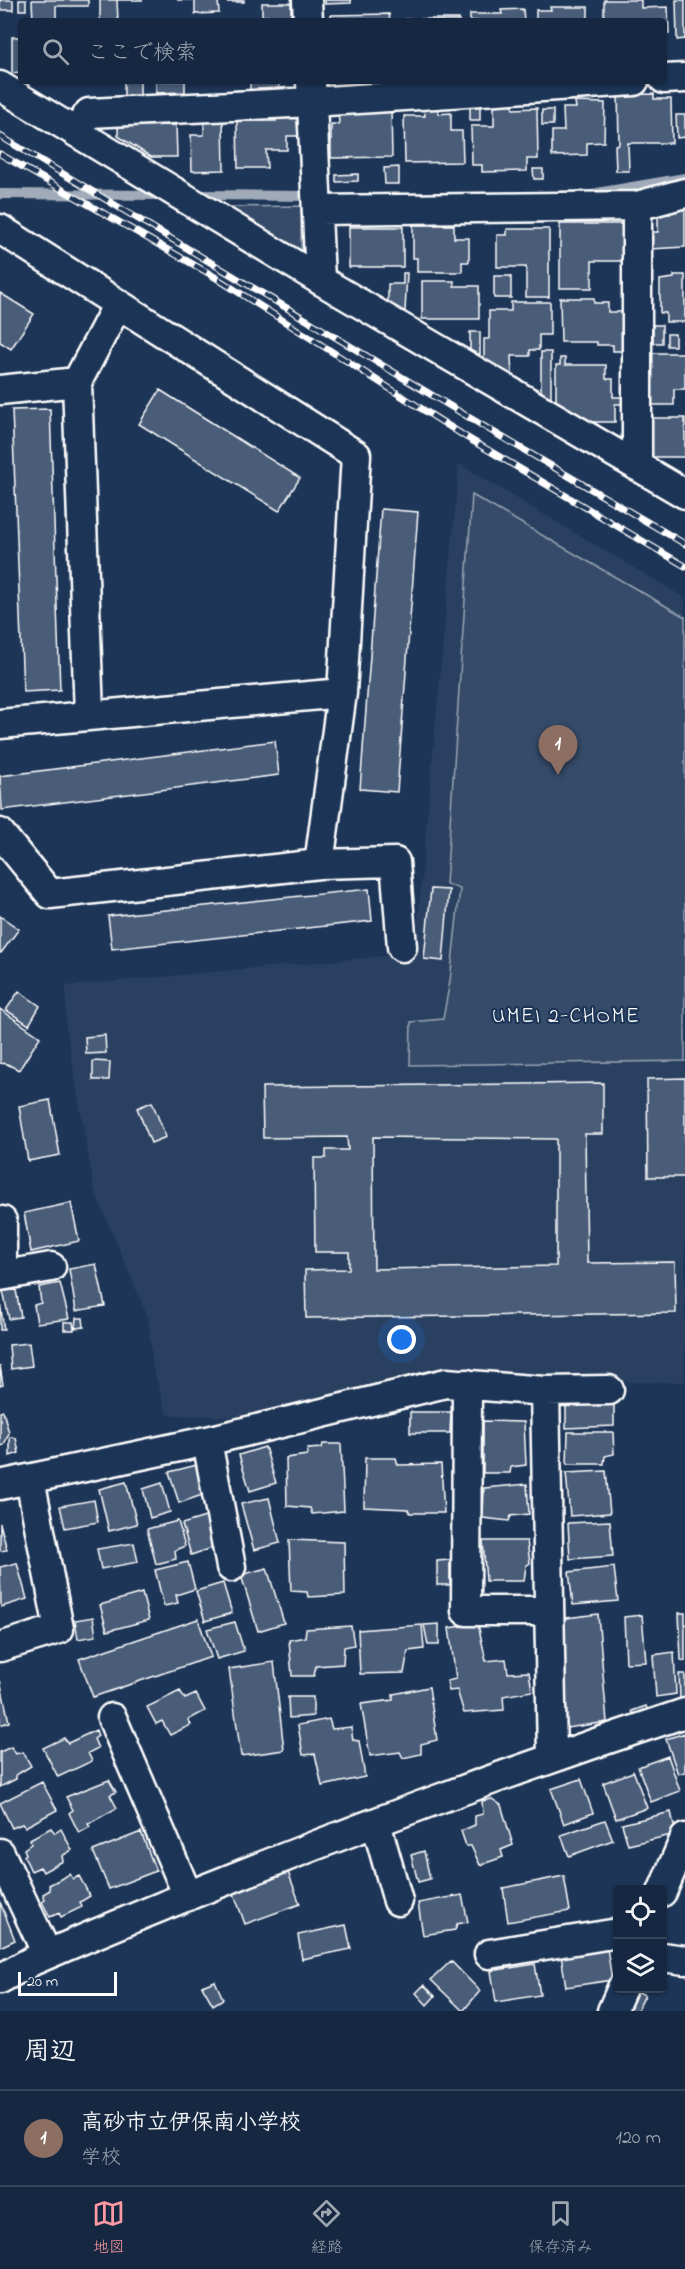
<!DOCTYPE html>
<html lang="ja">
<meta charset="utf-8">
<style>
body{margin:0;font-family:"Indie Flower","Klee One",sans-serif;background:#23344c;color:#f1f3f6}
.controls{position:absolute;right:18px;bottom:18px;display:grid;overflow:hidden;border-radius:6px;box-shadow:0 2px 4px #0004}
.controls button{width:54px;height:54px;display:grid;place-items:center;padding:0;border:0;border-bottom:2px solid #35445a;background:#162841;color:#f1f3f6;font:30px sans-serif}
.scale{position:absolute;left:18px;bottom:15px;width:99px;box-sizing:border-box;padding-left:6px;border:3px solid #fff;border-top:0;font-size:16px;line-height:21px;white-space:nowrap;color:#fff;-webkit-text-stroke:4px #1d3557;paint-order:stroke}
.you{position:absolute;left:402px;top:1340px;width:21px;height:21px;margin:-15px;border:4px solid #fff;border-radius:50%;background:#1a73e8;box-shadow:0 0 0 9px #1a73e833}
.badge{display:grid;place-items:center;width:39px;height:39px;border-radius:50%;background:#ff9aa2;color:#fff;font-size:20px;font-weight:700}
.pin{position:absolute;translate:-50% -50px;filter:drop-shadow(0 2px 3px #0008)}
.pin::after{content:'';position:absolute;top:32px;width:21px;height:18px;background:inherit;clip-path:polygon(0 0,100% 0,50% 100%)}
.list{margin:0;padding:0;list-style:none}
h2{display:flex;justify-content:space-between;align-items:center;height:78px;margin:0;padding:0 24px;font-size:26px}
h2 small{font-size:20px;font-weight:400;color:#9ea6b1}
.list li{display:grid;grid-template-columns:39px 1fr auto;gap:18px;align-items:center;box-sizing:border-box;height:96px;padding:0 24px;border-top:2px solid #35445a}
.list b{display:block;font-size:22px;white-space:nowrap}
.list p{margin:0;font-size:20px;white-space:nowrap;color:#9ea6b1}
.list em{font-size:20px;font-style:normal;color:#9ea6b1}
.icon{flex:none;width:33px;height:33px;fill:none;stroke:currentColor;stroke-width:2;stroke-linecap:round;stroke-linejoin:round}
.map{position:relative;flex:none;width:685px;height:2011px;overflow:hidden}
.search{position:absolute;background:#162841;box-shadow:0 2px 4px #0004;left:18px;right:18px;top:18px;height:66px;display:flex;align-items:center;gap:15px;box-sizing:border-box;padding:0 21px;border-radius:6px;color:#9ea6b1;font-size:22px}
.sheet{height:174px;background:#162841}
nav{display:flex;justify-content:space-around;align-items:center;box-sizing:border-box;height:84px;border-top:2px solid #35445a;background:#162841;font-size:16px;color:#9ea6b1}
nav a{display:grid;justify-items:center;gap:3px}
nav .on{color:#ff9aa2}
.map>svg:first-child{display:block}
</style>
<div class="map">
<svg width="685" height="2011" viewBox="0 0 685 2011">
<rect width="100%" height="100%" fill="#1d3557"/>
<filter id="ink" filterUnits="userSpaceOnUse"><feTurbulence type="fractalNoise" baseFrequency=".0167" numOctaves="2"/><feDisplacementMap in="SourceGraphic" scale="12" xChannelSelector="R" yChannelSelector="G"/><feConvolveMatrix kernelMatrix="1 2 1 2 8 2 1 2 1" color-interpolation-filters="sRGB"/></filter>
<g filter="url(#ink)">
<path fill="#2a4161" d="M459 464 685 598V1382H632L456 1376 238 1417 167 1415 153 1368 148 1318 94 1189 66 1027V986L415 953Z"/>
<path fill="#364b69" stroke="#9aa5b4" stroke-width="1.5" d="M301 206V255L216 207Z
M472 495 685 617V1061L410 1065 411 1022 443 1019 450 981 460 889 446 884Z"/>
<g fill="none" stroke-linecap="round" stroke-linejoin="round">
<path stroke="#a0aab8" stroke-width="10" d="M597 193 685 178
M0 194 165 195
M195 195 315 196"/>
</g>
<path fill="#4a5d79" stroke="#fff" stroke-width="1.5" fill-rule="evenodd" d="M0 0H13V10H0Z
M19 0H26V10H19Z
M32 0H88V6H56V21H33Z
M100 0H143H117L118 21H100Z
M177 0H218L219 13 195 14V0Z
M227 0H244V2H227Z
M325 0H351V3L325 4Z
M604 0H641V8L668 7 669 34H664V21H604Z
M676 0H685V39L677 40Z
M262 3H291V16H262Z
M550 7H588V21H536V10H551Z
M523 9 524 21H470V14H502L501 10Z
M389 14 390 21H331V15Z
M405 19H459V21H405Z
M12 37H21V72L12 73Z
M124 81H140V96H124Z
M156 81H185V92L156 93Z
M250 81H279V91L250 92Z
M654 94V99H671L672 143H628L629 171H616L615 145 619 144 618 95Z
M494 99H513V109L537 108 538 159H527V171L482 172V165H472L471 126H494Z
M470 102H480V120H470Z
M575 102 605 103 604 142 587 143V155L552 156V131H564L563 108H576Z
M391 109 392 157 331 158V124H339L338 110Z
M424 109H438V114L451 113V131H462L463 162 405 163 404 116H425Z
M542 110H553V125H542Z
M297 113 298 136H287V150H266L267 168H238L237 121H276V114Z
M676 115H685V137L677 138Z
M204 120H223L224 170 192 171 191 135H204Z
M176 125 177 157H151L118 136V126Z
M399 167V184H385L384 168Z
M533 169H543V179H534Z
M358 174V181L336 182V175Z
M685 200V247L650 249V232H658V214H670V204Z
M560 224H623V261H592V288H560Z
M413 225H454V238H469V262H462V272H417V258H413Z
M349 227H403V267H349Z
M507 229H549V297H526V267H497V235H507Z
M403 273H407L405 311H388V284H403Z
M674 275H685V322H666V313H660V280L674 278Z
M494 276H511V298H494Z
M422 281H454V286H479V319H422Z
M0 293 34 314 11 349 0 342Z
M560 298H594V303H608V312H622V351H613V345H597V342H561Z
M511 302H550V335H539V350H530V356H511L512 379 484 365V339H489V311H511Z
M653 325H662V343H653Z
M470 332H480V354H470Z
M667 334H675V346H667Z
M541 352H551V397H541Z
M649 353H685V389H674V405H649Z
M560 358H565V365H606V379H613V397H623V404H615V422H585L556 406V365H560Z
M160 390 300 478 279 511 139 424Z
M50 409 60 690 23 692 12 410Z
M647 418H685V457H647Z
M381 509 418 512 397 792 360 789Z
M275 741 279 775 2 810 0 776Z
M369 889 372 921 112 949 108 916Z
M431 889 449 890 443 961 424 959Z
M0 916 19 929 1 953H0Z
M19 991 40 1006 29 1025 6 1010Z
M0 1009 40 1037 19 1070 7 1064 0 1063Z
M105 1035 106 1053 86 1054 85 1037Z
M93 1061 110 1062 109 1080H93Z
M685 1078V1177H648L647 1079Z
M603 1083V1134H585L587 1263 675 1262 676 1313 306 1318 305 1270 349 1269V1252H315L314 1158H326V1150H348L347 1137 263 1138 262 1087ZM373 1137 556 1139V1266L374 1269Z
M50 1100 60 1155 28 1161 19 1106Z
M152 1102 166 1137 151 1143 137 1108Z
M71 1203 79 1241 31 1252 24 1213Z
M96 1264 105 1306 76 1311 69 1269Z
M60 1283 69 1319 37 1323 34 1305 41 1303 39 1287Z
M16 1290 21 1317 9 1319 3 1291Z
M0 1302 4 1330H0Z
M76 1318H83L84 1327 75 1328Z
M64 1322H73L74 1330H64Z
M29 1343 32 1366 11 1369 9 1345Z
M0 1365 3 1385 0 1386Z
M566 1399H614V1426L566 1428Z
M3 1411 9 1433 4 1445 0 1446V1412Z
M410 1412H451L450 1433H410Z
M483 1421 524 1422 526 1465 511 1467 510 1473H483Z
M568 1432H613L614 1454 605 1456 604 1464H567Z
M10 1437 16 1438 19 1453 10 1456Z
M323 1444H341L344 1511 312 1514 310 1508 287 1506 286 1458 307 1455 308 1449 322 1448Z
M265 1447 276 1483 250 1491 239 1455Z
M365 1458H396L398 1465 441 1464 444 1513H410L408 1509 364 1507Z
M197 1465 205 1494 179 1503 169 1472Z
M606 1471 610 1513 570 1516 566 1473Z
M126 1482 137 1524 109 1531 99 1489Z
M162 1483 170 1512 150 1518 143 1489Z
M527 1484 529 1514 511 1516 509 1521 483 1518 484 1488Z
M269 1498 280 1543 254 1550 241 1504Z
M94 1500 98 1522 65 1528 60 1506Z
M209 1516 218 1546 191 1555 182 1524Z
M178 1521 185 1546 175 1550 176 1559 156 1564 147 1529Z
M610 1521 613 1556 570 1559 568 1523Z
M0 1523 7 1550 0 1551Z
M289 1540 344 1542 345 1595 308 1597 307 1592 291 1591Z
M483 1541H527L530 1563 526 1566 524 1581H486Z
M134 1543 138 1562 101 1569 97 1549Z
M450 1560V1585H437V1561Z
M188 1562 195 1589 176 1595 178 1603 164 1606 155 1570Z
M17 1563 27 1599 1 1607 0 1567Z
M614 1567 618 1601 573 1605 569 1572Z
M267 1568 284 1623 258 1631 241 1575Z
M223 1583 232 1613 205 1621 196 1591Z
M142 1593 149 1620 107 1631 100 1605Z
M679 1613H685V1661L681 1660Z
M598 1614 607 1722 567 1728 558 1619Z
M642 1615 646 1662 626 1663 624 1617Z
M93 1617 96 1636 78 1639 75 1620Z
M198 1619 211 1657 93 1697 79 1659Z
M235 1622 244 1651 217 1659 207 1629Z
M439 1624V1645H428L424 1625Z
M478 1624 486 1661 506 1659 508 1673 529 1672 532 1691 503 1696 504 1710 464 1713 457 1690 449 1691 447 1681 456 1679 449 1628Z
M422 1625 424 1649 408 1651 404 1673 360 1674 358 1630Z
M351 1626 354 1645 344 1647 343 1664 316 1666 314 1676H292L289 1640 305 1637 306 1629Z
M674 1652 676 1694 656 1697 653 1655Z
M274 1662 284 1750 241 1756 229 1669Z
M679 1674H685V1698L680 1699Z
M0 1680 9 1722 0 1725Z
M429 1687 437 1740 421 1744V1754L403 1758 400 1752 370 1756 361 1704 393 1700V1694Z
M180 1691 185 1699 196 1694 205 1711 188 1720 191 1725 170 1735 162 1721 156 1724 147 1707Z
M288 1697H313V1716L289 1718Z
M646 1706 649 1713 636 1719 632 1711Z
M329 1719 332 1729 351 1727 353 1740 359 1741 365 1777 322 1786 315 1754 303 1755 298 1725Z
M96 1730 98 1736 94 1739 98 1748 88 1753 92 1761 58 1777 43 1748 64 1738 68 1743Z
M685 1733V1772L678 1774 666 1739Z
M11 1747 16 1754 23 1752 31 1766 16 1775V1779L0 1787V1752Z
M668 1756 680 1791 651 1802 638 1767Z
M633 1770 647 1808 616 1819 603 1783 633 1772Z
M581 1779 593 1813 564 1824 551 1789Z
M109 1780 116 1792 110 1795 117 1808 88 1824 90 1827 79 1833 69 1813 73 1810 66 1797Z
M42 1782 57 1810 25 1827 22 1824 12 1828 0 1803Z
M492 1799 501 1805 513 1845 501 1850 503 1857 480 1865 471 1846H466L461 1831 475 1825V1816L483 1814 482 1801Z
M671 1812 676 1834 628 1845 622 1824Z
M605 1820 613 1840 569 1856 561 1835Z
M51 1828 55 1833 61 1829 72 1850 62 1856 63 1861 43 1872 40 1867 31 1871 24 1856 26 1854 24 1849 31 1844 30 1839Z
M141 1832 156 1871 109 1889 93 1851Z
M424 1851 430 1879 418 1882 411 1855Z
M288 1872 300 1904 245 1924 233 1891Z
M70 1874 73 1879 79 1876 90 1896 80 1902 82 1907 61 1917 59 1913 50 1917 42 1902 45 1900 43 1894 50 1890 49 1885Z
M564 1876 570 1911 508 1922 503 1888Z
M462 1895 468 1922 457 1924 455 1930 423 1935 418 1903Z
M0 1902 15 1940 0 1947Z
M346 1925 351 1949 302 1959 298 1935Z
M607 1948 612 1980 566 1987 561 1955Z
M451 1961 480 1991 463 2011 431 1980Z
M535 1964 540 1995 496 2002 491 1971Z
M215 1981 223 1999 213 2005 202 1986Z
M424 1985 435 1996 427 2005 416 1993Z
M636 1991 645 1995 637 2011H627Z"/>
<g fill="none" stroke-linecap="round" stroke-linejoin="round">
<defs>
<path id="minor" d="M307 0 308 21
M664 79 685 78
M311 81 320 280
M0 86 320 280 685 494
M76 132 89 113 312 102 634 81
M318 210 637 206 685 193
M0 229 356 455 342 693 319 864 50 894 0 833
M77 382 89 715
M0 390 77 382 118 304
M637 466V206
M0 724 342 693
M319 864 395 862 402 947
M2 1221V1275
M0 1276 51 1267
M467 1384 466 1611H549
M545 1391 552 1757
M207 1441 231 1567
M0 1485 207 1441 446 1383 545 1391 609 1390
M0 1647 59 1629 30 1479
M112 1718 188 1896
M376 1823 398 1901
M0 1853 47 1954
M662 1892 685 1838
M489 1954 618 1933
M662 1957 685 1960
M0 1979 32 1961C246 1869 464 1786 685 1713
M612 2011 622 1988"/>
</defs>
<use href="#minor" stroke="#fff" stroke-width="33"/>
<use href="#minor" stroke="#1d3557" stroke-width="28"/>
<defs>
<path id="rail" d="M0 136 495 433 685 544
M0 154 210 274 466 437 685 566"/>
</defs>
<use href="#rail" stroke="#fff" stroke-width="7"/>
<use href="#rail" stroke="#1d3557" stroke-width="4.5" stroke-dasharray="14" stroke-linecap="butt"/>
</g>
</g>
<g text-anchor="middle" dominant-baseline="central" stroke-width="4.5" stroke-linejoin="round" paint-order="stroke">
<g font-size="21" letter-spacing="1.5" fill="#fff" stroke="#1d3557">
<text x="566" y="1017">UMEI 2-CHOME</text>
</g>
</g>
</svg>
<div class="controls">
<button><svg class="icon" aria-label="locate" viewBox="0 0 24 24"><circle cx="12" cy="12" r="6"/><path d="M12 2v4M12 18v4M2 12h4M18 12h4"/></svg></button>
<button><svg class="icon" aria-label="layers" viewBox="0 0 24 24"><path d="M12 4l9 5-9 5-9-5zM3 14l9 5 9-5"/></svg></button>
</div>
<div class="scale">20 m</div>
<div class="you"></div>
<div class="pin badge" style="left:558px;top:775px;background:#8d6e63">1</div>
<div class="search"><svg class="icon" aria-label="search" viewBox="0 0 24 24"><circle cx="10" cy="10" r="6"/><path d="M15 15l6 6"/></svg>ここで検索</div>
</div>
<section class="sheet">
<h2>周辺<small></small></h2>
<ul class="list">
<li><span class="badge" style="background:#8d6e63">1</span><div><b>高砂市立伊保南小学校</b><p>学校</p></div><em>120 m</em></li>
</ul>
</section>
<nav>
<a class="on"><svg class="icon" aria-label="map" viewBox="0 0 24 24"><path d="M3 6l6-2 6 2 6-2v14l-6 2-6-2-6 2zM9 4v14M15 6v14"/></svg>地図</a>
<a><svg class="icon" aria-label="directions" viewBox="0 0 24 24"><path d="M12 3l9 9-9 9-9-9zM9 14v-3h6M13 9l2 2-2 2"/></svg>経路</a>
<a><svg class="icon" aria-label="saved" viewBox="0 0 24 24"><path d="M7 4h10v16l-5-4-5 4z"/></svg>保存済み</a>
</nav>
